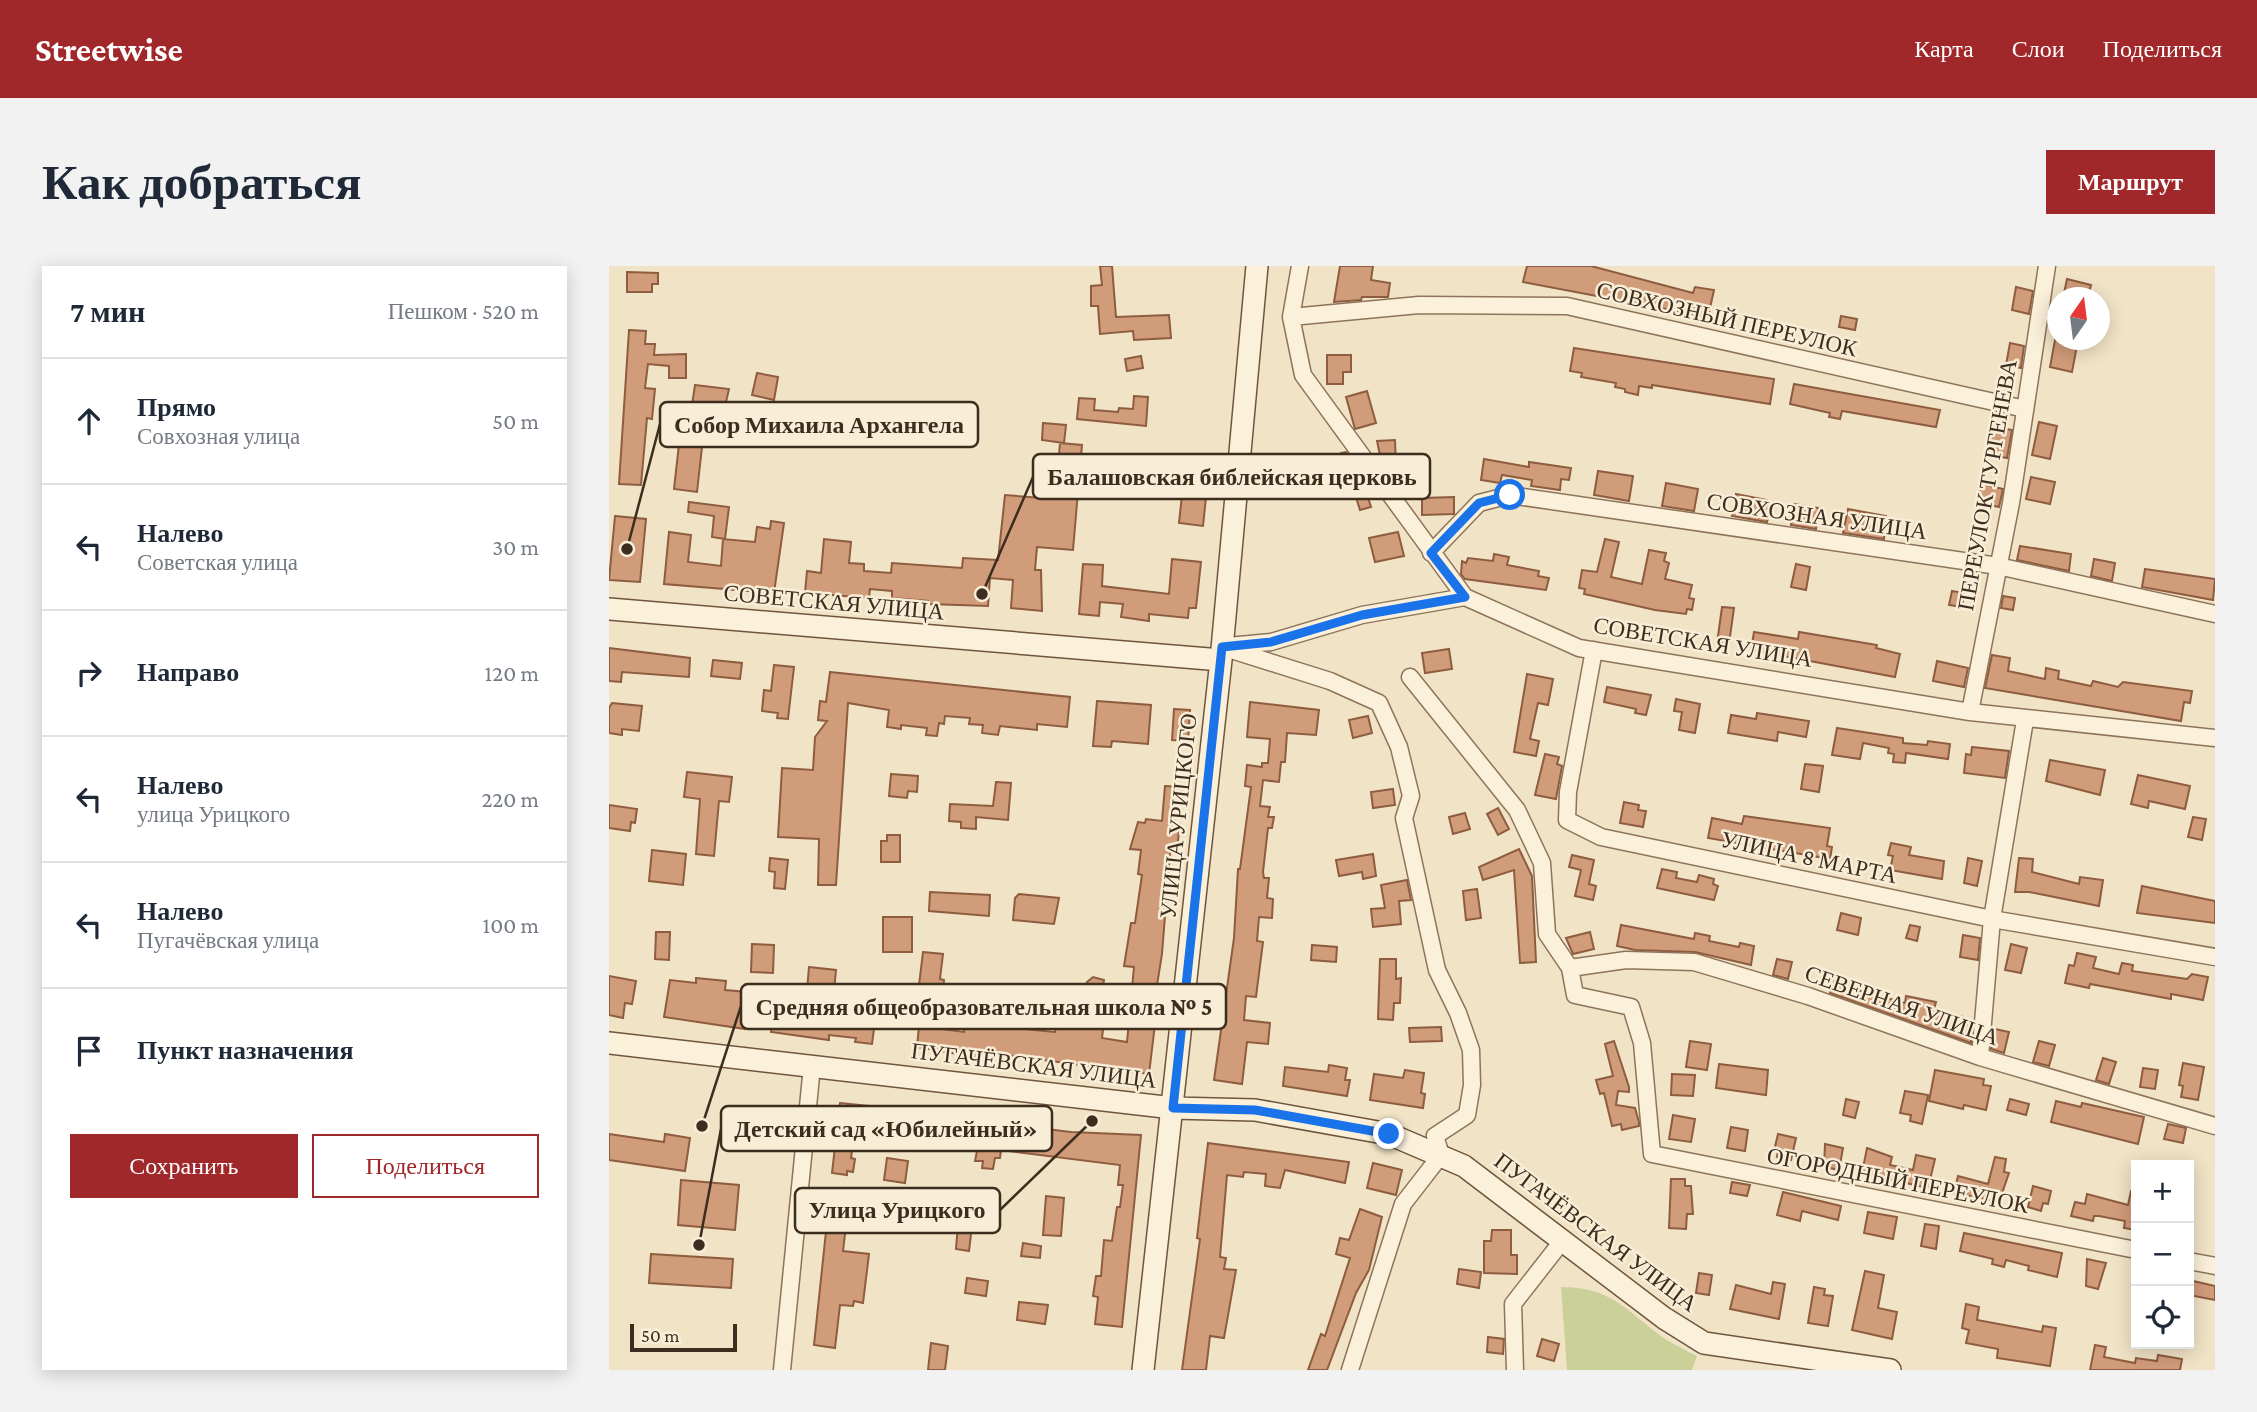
<!DOCTYPE html>
<html lang="ru">
<meta charset="utf-8">
<style>
body{margin:0;font-family:"Crimson Pro",serif;background:#f2f2f3;color:#1f2937}
.controls{position:absolute;right:21px;bottom:21px;display:grid;overflow:hidden;border-radius:0px;box-shadow:0 4px 18px #0003}
.controls button{width:63px;height:63px;display:grid;place-items:center;padding:0;border:0;border-bottom:2px solid #e0e1e3;background:#fff;color:#1f2937;font:35px sans-serif}
.compass{position:absolute;left:1438px;top:21px;width:63px;height:63px;border-radius:50%;background:#fff;box-shadow:0 4px 18px #0003;rotate:14deg}
.scale{position:absolute;left:21px;bottom:18px;width:107px;box-sizing:border-box;padding-left:7px;border:4px solid #3d2d1f;border-top:0;font-size:19px;line-height:24px;white-space:nowrap;color:#3d2d1f;-webkit-text-stroke:5px #f8edd6;paint-order:stroke}
.stop{position:absolute;width:21px;height:21px;margin:-16px;border:5px solid #1a73e8;border-radius:50%;background:#fff}
.stop.end{background:#1a73e8;border-color:#fff;box-shadow:0 2px 7px #0008}
.list{margin:0;padding:0;list-style:none}
h2{display:flex;justify-content:space-between;align-items:center;height:91px;margin:0;padding:0 28px;font-size:30px}
h2 small{font-size:23px;font-weight:400;color:#747a83}
.list li{display:grid;grid-template-columns:46px 1fr auto;gap:21px;align-items:center;box-sizing:border-box;height:126px;padding:0 28px;border-top:2px solid #e0e1e3}
.list b{display:block;font-size:26px;white-space:nowrap}
.list p{margin:0;font-size:23px;white-space:nowrap;color:#747a83}
.list em{font-size:23px;font-style:normal;color:#747a83}
.actions{display:flex;gap:14px;padding:21px 28px}
.actions a{flex:1;padding:16px 0;border:2px solid #a0272a;border-radius:0px;text-align:center;font-size:24px;color:#a0272a}
.actions .main{background:#a0272a;color:#fff}
.icon{flex:none;width:38px;height:38px;fill:none;stroke:currentColor;stroke-width:2;stroke-linecap:round;stroke-linejoin:round}
.map{position:relative;flex:none;width:1606px;height:1104px;overflow:hidden;border-radius:0px}
header{display:flex;align-items:center;gap:42px;box-sizing:border-box;height:98px;padding:0 35px;background:#a0272a;color:#fff}
header strong{font-size:33px}
nav{display:flex;gap:38px;margin-inline-start:auto;font-size:24px}
.intro{display:flex;align-items:center;justify-content:space-between;box-sizing:border-box;height:168px;padding:0 42px}
h1{margin:0;font-size:49px}
.button{padding:18px 32px;border-radius:0px;background:#a0272a;color:#fff;font-size:24px;font-weight:700}
main{display:flex;gap:42px;padding:0 42px}
aside{flex:1;background:#fff;border-radius:0px;box-shadow:0 4px 18px #0003}
.map>svg:first-child{display:block}
</style>
<header>
<strong>Streetwise</strong>
<nav><a>Карта</a><a>Слои</a><a>Поделиться</a></nav>
</header>
<div class="intro"><h1>Как добраться</h1><a class="button">Маршрут</a></div>
<main>
<aside>
<h2>7 мин<small>Пешком · 520 m</small></h2>
<ul class="list">
<li><svg class="icon" aria-label="ahead" viewBox="0 0 24 24"><path d="M12 20V5M6 11l6-6 6 6"/></svg><div><b>Прямо</b><p>Совхозная улица</p></div><em>50 m</em></li>
<li><svg class="icon" aria-label="left" viewBox="0 0 24 24"><path d="M17 20v-9H6M10 6l-5 5 5 5"/></svg><div><b>Налево</b><p>Советская улица</p></div><em>30 m</em></li>
<li><svg class="icon" aria-label="right" viewBox="0 0 24 24"><path d="M7 20v-9h11M14 6l5 5-5 5"/></svg><div><b>Направо</b></div><em>120 m</em></li>
<li><svg class="icon" aria-label="left" viewBox="0 0 24 24"><path d="M17 20v-9H6M10 6l-5 5 5 5"/></svg><div><b>Налево</b><p>улица Урицкого</p></div><em>220 m</em></li>
<li><svg class="icon" aria-label="left" viewBox="0 0 24 24"><path d="M17 20v-9H6M10 6l-5 5 5 5"/></svg><div><b>Налево</b><p>Пугачёвская улица</p></div><em>100 m</em></li>
<li><svg class="icon" aria-label="arrive" viewBox="0 0 24 24"><path d="M6 21V4h12l-3 4 3 4H6"/></svg><div><b>Пункт назначения</b></div></li>
</ul>
<div class="actions"><a class="main">Сохранить</a><a>Поделиться</a></div>
</aside>
<div class="map">
<svg width="1606" height="1104" viewBox="0 0 1606 1104">
<rect width="100%" height="100%" fill="#f1e3c6"/>
<path fill="#cbd099" d="M952 1021C999 1021 1015 1041 1049 1068 1061 1077 1075 1083 1088 1090L1083 1104H958Z"/>
<path fill="#d19c7a" stroke="#8e5c3f" stroke-width="2" d="M491 0H503L507 51 560 49 562 72 525 74 524 65 491 68 489 40H482V20L493 19Z
M731 0H764L762 14 781 17 779 31H753L752 34 725 36Z
M918 0H982L1084 27 1086 21 1105 24 1099 51 914 16Z
M18 6 49 7V18H43V26H18Z
M1458 13 1482 19 1479 32H1454Z
M1407 21 1424 25 1420 48 1403 44Z
M1232 50 1248 53 1246 64 1230 61Z
M20 64 37 65 36 78H46L45 89 77 88V112H60V100L39 98 36 122 46 123 43 153 38 152 32 219 10 218Z
M1446 74H1469L1463 106 1441 101Z
M1401 77 1415 80 1412 102 1397 99Z
M965 82 1165 113 1161 138 1043 119V122L1030 120 1029 129 1016 126V123L1006 121 1007 117 972 111 973 107 961 105Z
M718 89H742V106H734V118H718Z
M532 90 534 102 518 105 516 93Z
M148 107 169 111 165 134 143 129Z
M1185 118 1331 144 1327 161 1233 145 1231 153 1220 151 1221 147 1181 138Z
M86 119 120 123 114 149 88 146V140L83 139Z
M758 125 767 157 746 163 737 131Z
M525 130 539 131 537 160 468 153 470 132 486 133 485 144 509 146 510 142 524 143Z
M1430 156 1448 160 1441 193 1423 189Z
M434 157 457 159 455 177 433 174Z
M1382 160 1403 164 1398 192 1377 188Z
M71 169 94 172 88 226 65 223Z
M786 174 787 198 773 199 768 175Z
M451 177 473 179 464 284 428 281 426 304H432L433 345 402 342 404 314 381 312 379 340 319 338V335L283 332V325L261 323 260 332 196 327 198 305 212 307 215 273 242 276 240 297 255 298V305L282 307 283 297 353 302 354 292 389 294 396 229 446 233Z
M737 186 748 201 738 205 732 187Z
M875 193 920 201V196L962 202 960 214 952 213 951 224 922 220 923 214 893 209 891 217 872 214Z
M989 205 1024 210 1020 235 985 229Z
M1422 211 1446 216 1441 238 1417 233Z
M1057 217 1089 223 1085 245 1053 240Z
M1373 218 1394 223 1390 241 1368 236Z
M757 225 762 241 751 244 746 228Z
M1127 228 1158 234V238L1162 239 1158 256 1123 250Z
M573 229 597 231 594 260 570 257Z
M845 231V248L813 249V232Z
M80 236 120 241 116 273 103 271 105 250 79 246Z
M1185 238 1210 242 1207 263 1182 259Z
M1239 243 1277 250 1275 273 1234 267Z
M6 250 37 253 31 316 0 314Z
M162 255 175 257 165 327 55 318 60 266 82 269 79 296 112 300 114 273 146 276 148 261 161 263Z
M789 266 795 290 766 296 760 272Z
M996 273 1010 276 1002 311 1033 318 1040 284 1057 287 1055 295 1060 297 1056 313 1083 319 1080 332 1085 333 1083 344 1078 343 1077 348 1046 344 975 328 976 323 970 322 973 304 988 306Z
M1411 280 1462 288 1460 305 1408 294Z
M885 288 900 291 898 299 930 305 929 310 940 312 937 324 856 313 852 308 853 295 857 297 859 292 884 295Z
M563 293 592 296 587 342H580L579 352 540 348V355L512 351 514 338 491 336 490 350 470 348 474 298 494 299 493 320 560 328Z
M1485 293 1506 297 1503 315 1482 310Z
M1187 298 1201 301 1197 324 1182 321Z
M1536 303 1606 313 1604 334 1533 321Z
M1343 325 1355 327 1353 341 1340 339Z
M1394 330 1406 332 1404 344 1392 342Z
M1113 341 1125 342 1120 378 1108 377Z
M1145 366 1189 373 1190 366 1268 379 1267 382 1291 388 1286 411 1142 384Z
M0 382 81 392 80 411 13 406 12 416 0 415Z
M840 383 843 403 816 407 813 387Z
M1383 389 1401 392 1399 405 1436 413 1437 402 1450 405 1449 413 1482 420 1484 415 1509 421 1514 416 1583 425 1581 437 1575 436 1572 455 1376 422Z
M104 394 133 397 131 413 102 410Z
M1328 395 1359 402 1355 421 1324 415Z
M165 399 185 401 179 453 168 452 169 447 153 445 155 424 162 425Z
M221 406 461 431 458 461 428 458V464L391 460 389 469 373 467 374 459 360 458 361 452 336 450 335 458 330 457 328 470 317 469 318 462 292 459V463L278 461 280 444 239 437 227 619H209L210 573 169 571 173 502 204 504 206 471 218 455 209 454 211 435 217 436Z
M918 408 944 413 939 439 929 437 921 473 930 475 927 490 905 486Z
M998 421 1042 429 1037 449 1026 447 1027 443 995 436Z
M1067 433 1091 438 1086 467 1070 464 1073 446 1065 445Z
M488 435 542 439 539 478 503 475 502 481 484 480Z
M641 436 710 444 707 469 678 467 676 496H672L670 516 654 514 651 540 661 541 659 551H665L663 562H659L654 606 655 612H660L658 632 664 633 663 652 650 651 648 675 654 676 647 731 637 730 635 754 661 757 659 778 638 776 633 818 605 814 625 672 629 603H631L642 521 636 520 638 499 653 501V497H659L661 473 638 471Z
M3 437 33 440 30 465 13 463V469L0 467V442Z
M565 443 581 444 579 475 563 474Z
M1148 447 1200 455 1197 471 1169 466 1168 475 1119 467 1122 449 1147 453Z
M759 450 763 467 744 472 740 454Z
M1228 462 1294 472V477L1318 479 1319 475 1341 478 1339 493 1297 487 1296 497 1284 496 1285 488 1279 487 1280 482 1254 477 1251 493 1223 489Z
M1363 481 1400 485 1396 512 1355 507 1357 488 1362 489Z
M936 488 950 491 948 498 953 500 947 533 926 529Z
M1441 494 1496 504 1491 529 1437 515Z
M1196 498 1214 500 1210 526 1192 523Z
M78 506 123 511 120 536 110 535 105 590 87 588 91 533 75 531Z
M282 508 309 510 308 526 299 525 298 532 280 530Z
M1529 509 1581 520 1576 543 1540 535 1539 542 1522 538Z
M387 516 402 517 399 554 367 551V563L352 562V556L340 555 341 538 384 540Z
M556 520 573 521 571 536H566L565 557 571 558 568 582 561 587 553 688 542 757 546 758 540 808 372 786 371 792 308 781 310 760 355 766 358 747 377 750 376 758 425 764 446 766 447 761 455 762V758L467 759 478 716 484 711 495 714 494 720 499 721 490 755 495 756 493 772 518 776 525 701 515 700 522 657H526L533 609 529 608 532 584 521 583 529 556 536 557 537 553 553 555Z
M784 523 786 539 764 542 762 526Z
M1015 536 1030 539 1029 544 1037 545 1034 561 1011 557Z
M0 539 28 543 26 557 22 556 21 565 0 562Z
M889 542 900 563 889 569 878 548Z
M856 547 861 563 844 568 840 551Z
M1135 550 1221 562 1218 580 1223 581 1221 593 1099 572 1103 552 1133 558Z
M1584 551 1597 553 1593 574 1579 571Z
M278 569H291V596H272V575H278Z
M1282 577 1302 581 1300 589 1335 595 1333 613 1281 604 1284 590 1279 589Z
M910 583 923 610 927 696 911 697 905 604 874 614 870 601Z
M43 584 77 588 74 619 40 615Z
M764 588 767 610 754 613 753 606 730 610 727 594Z
M963 589 985 594 980 618 987 620 984 634 966 630 972 604 960 601Z
M161 592 179 594 176 623 165 622 166 606 160 605Z
M1359 592 1373 595 1368 620 1355 617Z
M1410 592 1424 593 1423 606 1470 618 1471 611 1494 614 1490 640 1420 626H1406Z
M1053 603 1068 606 1067 612 1088 616 1090 609 1105 613 1104 618 1109 620 1105 634 1048 622Z
M798 614 802 634 790 635 792 658 764 661 762 643 776 642 772 619Z
M1533 620 1606 635V657L1528 647Z
M868 623 872 652 857 654 854 625Z
M321 626 381 629 380 650 320 645Z
M410 628 450 632 445 658 404 654 406 632Z
M1232 647 1252 652 1249 669 1228 664Z
M274 651H303V686H274Z
M1012 659 1085 673 1086 667 1101 670 1100 675 1130 681 1131 677 1145 680 1142 699 1086 686 1026 684 1008 680Z
M1301 659 1311 661 1308 675 1297 672Z
M47 666H61L60 694 46 693Z
M981 666 985 683 964 688 957 672Z
M1354 669 1371 672 1369 694 1351 691Z
M143 678 165 679 164 707 142 706Z
M1402 678 1418 682 1412 707 1396 704Z
M703 679 728 681 727 696 702 694Z
M314 686 334 688 331 713 335 714 333 735 321 733 319 746 307 744Z
M1468 687 1487 691 1484 702 1510 708 1513 697 1524 699 1523 705 1578 713 1583 708 1599 711 1594 734 1562 728V733L1481 718 1480 722 1456 717 1460 699 1465 700Z
M771 693H787V713L792 712 791 737H785L784 754 769 753Z
M1168 693 1183 696 1179 713 1164 709Z
M200 701 227 704 225 725 269 733 263 778 246 776 247 772 220 769V774L162 766 166 732 197 735Z
M0 710 27 715 23 738 16 737 14 752 0 749Z
M1227 711 1247 718 1245 723 1296 737 1297 730 1327 736 1325 743 1354 751 1352 757 1363 760 1362 777 1221 727Z
M87 712 117 715 116 724 139 726 136 763 55 751 61 714 87 717Z
M832 761 833 775 801 776 800 762Z
M1386 763 1400 766 1395 787 1382 783Z
M1005 775 1020 821V826L1009 825 1007 839 1026 842 1030 856V860L1013 864 1012 858 1003 860 995 827 991 828 987 814 1004 810 996 778Z
M1081 775 1102 778 1098 804 1077 801Z
M1430 775 1446 779 1440 800 1424 796Z
M1494 792 1507 796 1500 818 1487 814Z
M1574 797 1595 801 1589 834 1572 831 1574 820 1570 819Z
M1110 798 1159 804 1157 829 1107 822Z
M720 799 738 802 736 814H741L738 830 674 820 676 801 719 806Z
M1534 802 1549 804 1546 823 1531 821Z
M796 804 815 807 812 827 816 828 814 842 761 834 765 808 794 812Z
M1326 804 1375 813 1374 819 1382 820 1377 844 1355 839 1354 843 1320 835Z
M1063 808 1086 809 1084 830 1062 829Z
M1296 825 1319 829 1313 858 1301 855 1302 849 1291 847Z
M1237 833 1250 836 1246 852 1234 849Z
M1401 833 1420 838 1417 849 1398 844Z
M1447 835 1472 841 1473 837 1535 851 1529 878 1442 856Z
M231 837 279 842 277 862 265 861 264 868 246 865 242 892 246 893 244 906 238 905V909L223 907Z
M307 847 462 866 532 869 513 1061 486 1058 489 1031 484 1030 487 1010H492L495 974 503 975 508 941H511L514 919H509L511 899 392 884 391 892H386L384 903 373 902 374 895H366L368 885 302 879Z
M1064 849 1086 853 1082 876 1060 873Z
M1559 858 1577 862 1574 877 1555 873Z
M1122 861 1139 864 1136 885 1118 882Z
M0 868 55 876 56 868 81 872 76 905 0 894Z
M1169 868 1187 872 1182 894 1168 891 1169 885H1165Z
M599 877 740 896 736 917 676 904 671 922 656 920 657 908 635 906 634 911 618 909 611 991 617 992 615 1003 627 1004 615 1072 601 1070 597 1104H573L591 973 588 972Z
M1216 878 1234 882 1230 904 1215 901Z
M1258 882 1283 891 1281 899 1304 904 1307 889 1326 893 1319 922 1253 907Z
M1386 891 1397 893 1395 906 1400 907 1390 936 1345 927 1349 910 1379 918Z
M278 892 299 895 296 917 275 914Z
M764 897 793 904 787 929 758 922Z
M1062 913H1076V920H1082L1084 948H1078L1077 963 1060 962Z
M72 914 130 919 126 964 69 959Z
M1123 916 1141 919 1138 930 1121 927Z
M1424 920 1442 925 1439 938 1434 937 1432 945 1419 941Z
M1522 925 1527 926V964L1515 962 1516 955 1490 950H1485L1484 955 1462 950 1466 936 1476 938 1478 928 1519 939Z
M1174 926 1232 940 1229 954 1193 945 1191 955 1168 949Z
M437 930 455 932 452 970 434 969Z
M220 937 252 941 251 953 238 951 234 985 260 988 254 1037 245 1035 244 1040 231 1039 226 1082 205 1079Z
M751 943 773 951 760 1004 747 1027 718 1104H699L712 1068 716 1070 741 992 727 988 731 972 740 974Z
M1259 946 1288 951 1284 973 1255 967Z
M349 958 363 960 360 985 347 983Z
M1316 958 1330 960 1327 983 1312 980Z
M883 964H902V989H908V1008L875 1007V975H882Z
M1355 967 1453 987 1448 1011 1419 1004 1420 1000 1397 994 1395 1001 1383 998 1384 993 1351 985Z
M414 977 432 980 431 992 412 990Z
M42 988 124 993 122 1022 40 1017Z
M1478 993 1497 997 1489 1023 1477 1020Z
M850 1003 872 1006 870 1022 848 1018Z
M1256 1005 1275 1009 1269 1042 1288 1046 1283 1073 1243 1064Z
M1090 1007 1103 1009 1100 1029 1087 1027Z
M358 1012 379 1015 377 1030 356 1027Z
M1580 1014 1606 1020V1034L1580 1029Z
M1164 1016 1176 1018 1170 1053 1121 1043 1127 1019 1162 1028Z
M1205 1021 1216 1023 1215 1029 1224 1030 1219 1060 1199 1057Z
M410 1036 439 1039 436 1058 408 1054Z
M1357 1038 1370 1041 1368 1054 1433 1066 1434 1060 1447 1062 1441 1100 1388 1092 1389 1083 1357 1077 1360 1064 1353 1062Z
M879 1071 895 1073 894 1088 878 1086Z
M933 1073 950 1078 945 1095 928 1090Z
M322 1077 339 1080 336 1104H319Z
M1486 1079 1497 1081 1495 1091 1526 1097 1527 1092 1548 1095 1549 1089 1573 1093 1571 1104H1481Z"/>
<g fill="none" stroke-linecap="round" stroke-linejoin="round">
<defs>
<path id="street" d="M691 0 682 51 694 109 856 331 970 382 1361 446 1606 472
M682 51 810 39 958 40 1416 143
M822 287 870 237 901 229 1389 300 1606 348
M619 380 662 376 753 349 856 331
M613 381 721 415 770 437 790 481 802 530 795 552 828 704 849 747 862 784 863 819 858 849 826 870 832 889 794 938 741 1104
M985 384 959 526 958 554 992 571 1383 653 1606 691
M801 411 908 544 933 597 938 668 961 702 966 729 1022 741 1033 777 1043 888 1527 984
M1361 446 1402 237 1438 0
M961 702 1017 694 1085 696 1199 730 1371 791 1606 860
M1371 791 1383 653 1416 454
M1580 995 1606 1000
M173 1104 203 800
M906 1104 904 1038 954 974"/>
<path id="secondary" d="M0 343 612 394
M0 777 564 842 646 844 780 868 855 900 1055 1052 1095 1077 1281 1104
M534 1104 612 394 648 0"/>
</defs>
<use href="#street" stroke="#8d745a" stroke-width="19"/>
<use href="#secondary" stroke="#6f553d" stroke-width="24"/>
<use href="#street" stroke="#fbf0da" stroke-width="16"/>
<use href="#secondary" stroke="#fbf0da" stroke-width="21"/>
</g>
<g fill="none" stroke-linecap="round" stroke-linejoin="round">
<path stroke="#1a73e8" stroke-width="9" d="M780 868 646 844 564 842 613 381 662 376 753 349 856 331 822 287 870 237 901 229"/>
</g>
<g text-anchor="middle" dominant-baseline="central" stroke-width="5" stroke-linejoin="round" paint-order="stroke">
<g font-size="23" fill="#3d2d1f" stroke="#f8edd6">
<text transform="translate(1118 53) rotate(13)">СОВХОЗНЫЙ ПЕРЕУЛОК</text>
<text transform="translate(1378 219) rotate(-80)">ПЕРЕУЛОК ТУРГЕНЕВА</text>
<text transform="translate(1208 250) rotate(8)">СОВХОЗНАЯ УЛИЦА</text>
<text transform="translate(225 336) rotate(5)">СОВЕТСКАЯ УЛИЦА</text>
<text transform="translate(1094 376) rotate(9)">СОВЕТСКАЯ УЛИЦА</text>
<text transform="translate(569 550) rotate(-84)">УЛИЦА УРИЦКОГО</text>
<text transform="translate(1200 591) rotate(12)">УЛИЦА 8 МАРТА</text>
<text transform="translate(1293 739) rotate(19)">СЕВЕРНАЯ УЛИЦА</text>
<text transform="translate(425 799) rotate(7)">ПУГАЧЁВСКАЯ УЛИЦА</text>
<text transform="translate(1289 914) rotate(11)">ОГОРОДНЫЙ ПЕРЕУЛОК</text>
<text transform="translate(987 966) rotate(37)">ПУГАЧЁВСКАЯ УЛИЦА</text>
</g>
</g>
<path fill="none" stroke="#3d2d1f" stroke-width="2.5" d="M18 283L51 158M373 328L424 211M93 860L132 740M90 979L112 863M483 855L391 944"/>
<g fill="#3d2d1f" stroke="#f8edd6" stroke-width="2.5">
<circle cx="18" cy="283" r="7"/>
<circle cx="373" cy="328" r="7"/>
<circle cx="93" cy="860" r="7"/>
<circle cx="90" cy="979" r="7"/>
<circle cx="483" cy="855" r="7"/>
</g>
<g fill="#f8edd6" stroke="#3d2d1f" stroke-width="2.5">
<rect x="51" y="136" width="318" height="45" rx="7"/>
<rect x="424" y="188" width="397" height="45" rx="7"/>
<rect x="132" y="718" width="485" height="45" rx="7"/>
<rect x="112" y="840" width="331" height="45" rx="7"/>
<rect x="186" y="922" width="205" height="45" rx="7"/>
</g>
<g font-size="24" text-anchor="middle" font-weight="bold" fill="#3d2d1f">
<text x="210" y="167">Собор Михаила Архангела</text>
<text x="623" y="219">Балашовская библейская церковь</text>
<text x="375" y="749">Средняя общеобразовательная школа № 5</text>
<text x="277" y="871">Детский сад «Юбилейный»</text>
<text x="288" y="952">Улица Урицкого</text>
</g>
</svg>
<div class="controls">
<button>+</button>
<button>−</button>
<button><svg class="icon" aria-label="locate" viewBox="0 0 24 24"><circle cx="12" cy="12" r="6"/><path d="M12 2v4M12 18v4M2 12h4M18 12h4"/></svg></button>
</div>
<svg class="compass" viewBox="-18 -18 36 36"><path d="M0-13l5 13h-10z" fill="#e53935"/><path d="M0 13l5-13h-10z" fill="#747a83"/></svg>
<div class="scale">50 m</div>
<div class="stop" style="left:901px;top:229px"></div>
<div class="stop end" style="left:780px;top:868px"></div>
</div>
</main>
